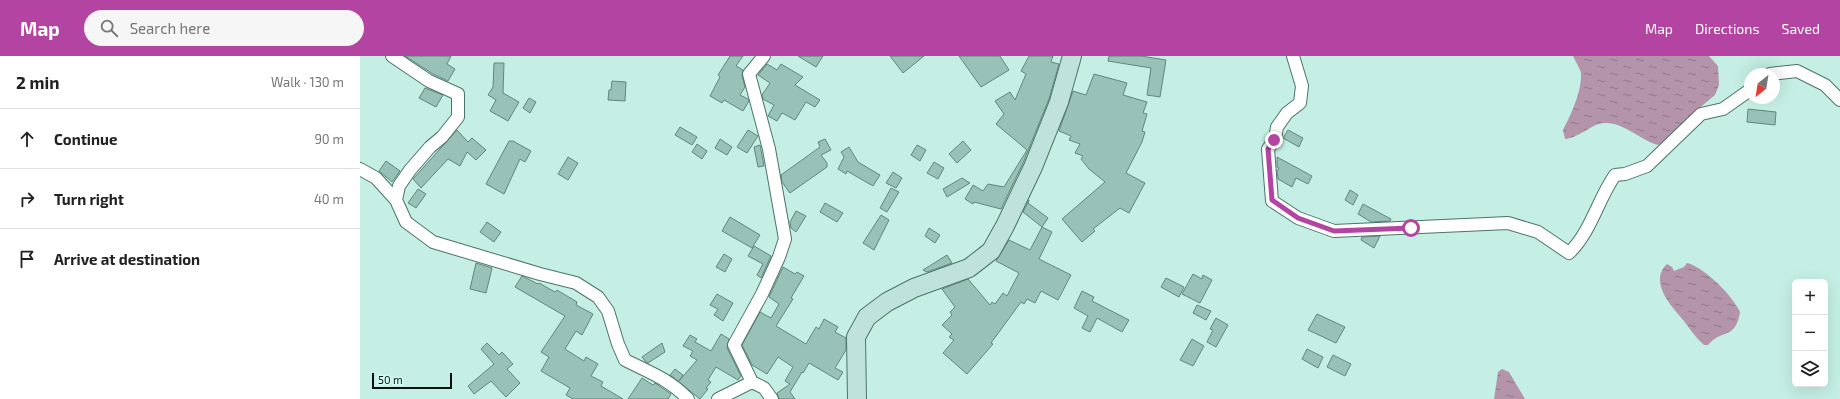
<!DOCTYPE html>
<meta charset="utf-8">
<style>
body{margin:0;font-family:"Exo 2",sans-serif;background:#f6f6f6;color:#222}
.controls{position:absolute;right:12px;bottom:12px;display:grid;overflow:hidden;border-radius:6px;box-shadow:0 4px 16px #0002}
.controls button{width:36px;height:36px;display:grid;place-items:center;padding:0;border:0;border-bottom:1px solid #e0e0e0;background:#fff;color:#222;font:20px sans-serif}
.compass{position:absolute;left:1384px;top:12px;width:36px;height:36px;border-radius:50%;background:#fff;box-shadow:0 4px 16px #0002;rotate:210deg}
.scale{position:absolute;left:12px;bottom:10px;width:80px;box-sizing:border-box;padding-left:4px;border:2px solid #04120f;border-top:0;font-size:11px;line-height:14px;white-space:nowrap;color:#04120f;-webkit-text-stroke:3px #d2fcf1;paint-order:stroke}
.stop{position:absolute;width:12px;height:12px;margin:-9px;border:3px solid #b444a1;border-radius:50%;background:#fff}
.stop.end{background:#b444a1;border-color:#fff;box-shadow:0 1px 4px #0008}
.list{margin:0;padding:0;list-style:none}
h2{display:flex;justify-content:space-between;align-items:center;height:52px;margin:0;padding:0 16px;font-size:17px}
h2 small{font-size:13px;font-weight:400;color:#767676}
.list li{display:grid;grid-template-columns:26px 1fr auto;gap:12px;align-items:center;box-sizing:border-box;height:60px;padding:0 16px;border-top:1px solid #e0e0e0}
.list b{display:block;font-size:15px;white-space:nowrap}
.list em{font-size:13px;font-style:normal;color:#767676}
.icon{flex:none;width:22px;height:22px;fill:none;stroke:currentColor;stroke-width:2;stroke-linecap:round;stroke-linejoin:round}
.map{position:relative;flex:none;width:1480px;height:343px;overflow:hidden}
header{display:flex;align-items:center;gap:24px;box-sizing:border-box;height:56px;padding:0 20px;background:#b444a1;color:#fff}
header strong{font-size:19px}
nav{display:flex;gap:22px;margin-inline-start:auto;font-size:14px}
.search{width:280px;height:36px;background:#f6f6f6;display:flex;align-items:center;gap:10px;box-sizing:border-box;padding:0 14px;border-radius:22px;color:#767676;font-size:15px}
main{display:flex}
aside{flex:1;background:#fff}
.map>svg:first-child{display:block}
</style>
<header>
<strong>Map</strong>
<div class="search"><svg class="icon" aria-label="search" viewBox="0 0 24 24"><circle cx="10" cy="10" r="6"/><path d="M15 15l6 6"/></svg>Search here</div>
<nav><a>Map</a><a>Directions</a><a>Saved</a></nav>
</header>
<main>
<aside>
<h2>2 min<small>Walk · 130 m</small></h2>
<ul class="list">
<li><svg class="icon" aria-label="ahead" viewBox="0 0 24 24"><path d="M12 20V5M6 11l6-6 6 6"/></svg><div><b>Continue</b></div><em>90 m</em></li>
<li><svg class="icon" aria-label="right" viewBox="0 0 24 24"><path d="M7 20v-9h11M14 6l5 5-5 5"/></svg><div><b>Turn right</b></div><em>40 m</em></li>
<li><svg class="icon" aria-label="arrive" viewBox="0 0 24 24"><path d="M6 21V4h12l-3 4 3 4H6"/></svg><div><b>Arrive at destination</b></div></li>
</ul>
</aside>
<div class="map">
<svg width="1480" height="343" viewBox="0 0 1480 343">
<defs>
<pattern id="water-ripples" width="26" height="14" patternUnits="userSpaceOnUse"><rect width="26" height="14" fill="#b394ab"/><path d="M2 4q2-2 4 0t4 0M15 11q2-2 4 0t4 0" fill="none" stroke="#8f778a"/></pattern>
</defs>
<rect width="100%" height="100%" fill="#c5efe4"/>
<path fill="url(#water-ripples)" d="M1213 0H1349L1358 10 1359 29 1355 39 1331 59 1310 82 1298 89C1280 84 1264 66 1244 67 1233 67 1219 82 1205 83L1203 74C1211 59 1222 35 1221 17 1220 12 1215 5 1213 0Z
M1327 207C1344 211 1373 240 1380 256 1375 285 1362 272 1348 289H1344C1336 282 1330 273 1324 265 1312 251 1288 226 1307 208L1312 211 1314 215 1324 211Z
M1142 313 1149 316 1165 343H1134L1138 316Z"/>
<path fill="#98c1b7" stroke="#60877e" d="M45 0H91L87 8 95 13 88 25 73 18Z
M370 0H383L376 10 383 14 382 20 385 31 380 39 388 43 389 45 383 55 364 44 362 47 350 40 360 21 358 19Z
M438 0H463L456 11Z
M530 0H564L543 17Z
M599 0H640L649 14 621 31Z
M669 0H693L691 6 699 8 689 43 663 107 641 153 614 146 613 148 605 143 613 129 623 135 628 128 644 131 667 94 636 68 644 58 635 45 650 36 655 44 666 18 661 15Z
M749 0H781L806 4 800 41 787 39 791 12 748 5Z
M134 7H144L143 37 159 46 148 65 130 55 136 44 128 39 133 31Z
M407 8 417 14 421 8 443 21 435 29 460 44 455 51 446 46 435 64 422 57 417 65 408 60 414 49 403 43 402 39 410 27 398 19Z
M734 18 767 27 763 39 787 46 783 57 787 58 782 75 785 76 782 86 766 117 785 127 769 157 760 152 733 173 735 175 722 186 702 163 745 126 729 113 721 103 723 100 715 97 720 88 709 84 711 80 699 75 713 35 726 39Z
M252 25 266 26 265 45 248 44 249 34H251Z
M65 32 83 39 76 51 59 42Z
M169 42 176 46 170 57 163 52Z
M1388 53 1416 56 1415 69 1387 66Z
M320 71 337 81 332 89 315 79Z
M97 74 108 86 112 82 126 94 116 104 107 96 100 110 88 103 61 132 53 123Z
M388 74 398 80 387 97 377 91Z
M928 74 943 82 939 91 923 82Z
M360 83 372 91 367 99 355 92Z
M465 83 471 94 461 99 467 107V111L430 137 422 126 421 119 460 91 458 86Z
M149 85H153L171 95 165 106 160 103 144 138 126 128Z
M603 85 611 94 597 107 589 98Z
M337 88 347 95 342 103 332 96Z
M400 89 404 110 398 111 394 91Z
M557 89 566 94 560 105 551 99Z
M489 91 498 106 520 119 513 130 487 115 486 118 478 113 484 101 481 96Z
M208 101 218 107 208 124 198 118Z
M917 101 952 120 948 128 936 122 932 131 918 123 917 115 919 112 917 111Z
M26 105 40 115 32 126 19 115Z
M574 106 584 112 578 123 567 117Z
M533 116 542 122 536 132 526 127Z
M602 122 610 127 587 141 583 133Z
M531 132 539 136 527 156 520 152Z
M58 133 66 138 56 152 48 147Z
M990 134 998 139 993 149 985 144Z
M669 144 668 147 688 162 682 171 692 176 679 203 711 219 698 244 681 235 675 247 667 243 664 248 661 246 631 287 633 288 607 318 583 297 594 284 589 281 592 278 582 269 592 259 590 256 595 251 582 233 608 223 630 249 632 246 635 248 643 237 647 240 659 217 636 205 649 184 670 194 682 171 663 156Z
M465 147 483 157 477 166 460 156Z
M1003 148 1031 163 1030 165 1011 166 998 158Z
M436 155 446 160 436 176 431 172 430 166Z
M521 159 529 164 514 194 503 187Z
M370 161 400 179 392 192 362 175Z
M127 166 141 176 134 186 120 176Z
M569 172 580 179 575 187 565 180Z
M1020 180 1014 192 1001 184 1002 181Z
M394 190 411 200 401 222 397 219 403 208 388 200Z
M364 198 372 203 365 216 356 211Z
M587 199 592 207 567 216 563 214Z
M116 207 132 212 126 237 110 233Z
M423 211 435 218 437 216 444 220 431 242 433 243 416 270 446 288 456 271 459 273 464 263 478 271 475 276 486 282V294L475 312 483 316 478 324 449 307 443 317 442 316 430 336 435 343H419L417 337 430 328 425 325 433 311 418 301 407 318 392 309 382 289 400 256 411 262 419 248 409 241Z
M833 218 842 223 843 219 852 224 840 247 822 238Z
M162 220 178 228 179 227 195 236 197 234 217 246 216 249 233 258 222 279 216 275 205 293 224 305 226 301 238 308 231 320 243 326 241 330 263 343H213L206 339 210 332 181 315 189 301 181 296 205 260 155 231Z
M806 222 824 231 819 241 801 231Z
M722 235 734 241 732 245 769 264 762 276 737 262 730 276 722 272 728 260 714 252Z
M357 238 373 247 363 265 354 259 358 253 350 249Z
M837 249 851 255 846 264 833 257Z
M957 258 985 271 976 287 948 274Z
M856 262 868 269 856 291 847 286 853 274 850 273Z
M361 278 369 283 367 292 381 320 378 324 356 311 348 324 351 326 346 332 348 333 340 343 310 319 315 313 323 319 319 325 337 304 330 300 333 295 323 290 330 279 337 283 335 286 351 295Z
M832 283 844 290 833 310 820 304Z
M127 287 139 299 142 296 153 308 147 313 160 327 146 341 131 325 114 338 108 330 134 308 121 293Z
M302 287 305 296 288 307 285 305 282 301Z
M947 293 963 301 958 312 942 303Z
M973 299 991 308 985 320 967 311Z
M282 322 293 329 295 327 311 338 308 343H268Z"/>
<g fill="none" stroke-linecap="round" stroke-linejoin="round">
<defs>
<path id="street" d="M32 0 69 25 98 38V61L82 81 70 91 50 114 39 130 36 144
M933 0 942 30 940 47 927 57 917 71 915 83 908 93 912 145 938 162 974 175 1148 167 1178 176 1209 197C1231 176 1238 143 1255 119L1265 118 1287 110 1341 58 1363 53 1390 34
M1410 18 1437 15 1465 29 1480 44
M0 113 16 122 36 144 46 166 73 186 180 218 216 227 238 241 248 255 258 288 265 304C289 316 309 323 328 343
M392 326 374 289 402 238 419 201 425 183 409 93 389 18 404 0
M358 343 392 326 404 332 412 343"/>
<path id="secondary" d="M497 343 496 281 507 261 527 246 554 232 609 212 631 195 645 170 673 111 699 46 712 0"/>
</defs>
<use href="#street" stroke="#4c736a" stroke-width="14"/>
<use href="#secondary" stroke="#4c736a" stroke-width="20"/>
<use href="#street" stroke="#fff" stroke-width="12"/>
<use href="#secondary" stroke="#c0e2dc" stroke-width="18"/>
</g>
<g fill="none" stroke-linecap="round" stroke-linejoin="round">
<path stroke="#b444a1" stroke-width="5" d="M914 84 908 93 912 144 938 162 974 175 1051 172"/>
</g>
</svg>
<div class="controls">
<button>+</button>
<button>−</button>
<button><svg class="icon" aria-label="layers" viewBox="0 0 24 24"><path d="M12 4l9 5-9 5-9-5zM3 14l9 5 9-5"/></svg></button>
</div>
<svg class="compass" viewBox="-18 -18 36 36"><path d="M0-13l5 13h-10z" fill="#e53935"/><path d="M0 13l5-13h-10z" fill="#767676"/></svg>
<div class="scale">50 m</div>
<div class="stop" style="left:1051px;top:172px"></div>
<div class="stop end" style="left:914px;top:84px"></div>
</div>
</main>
